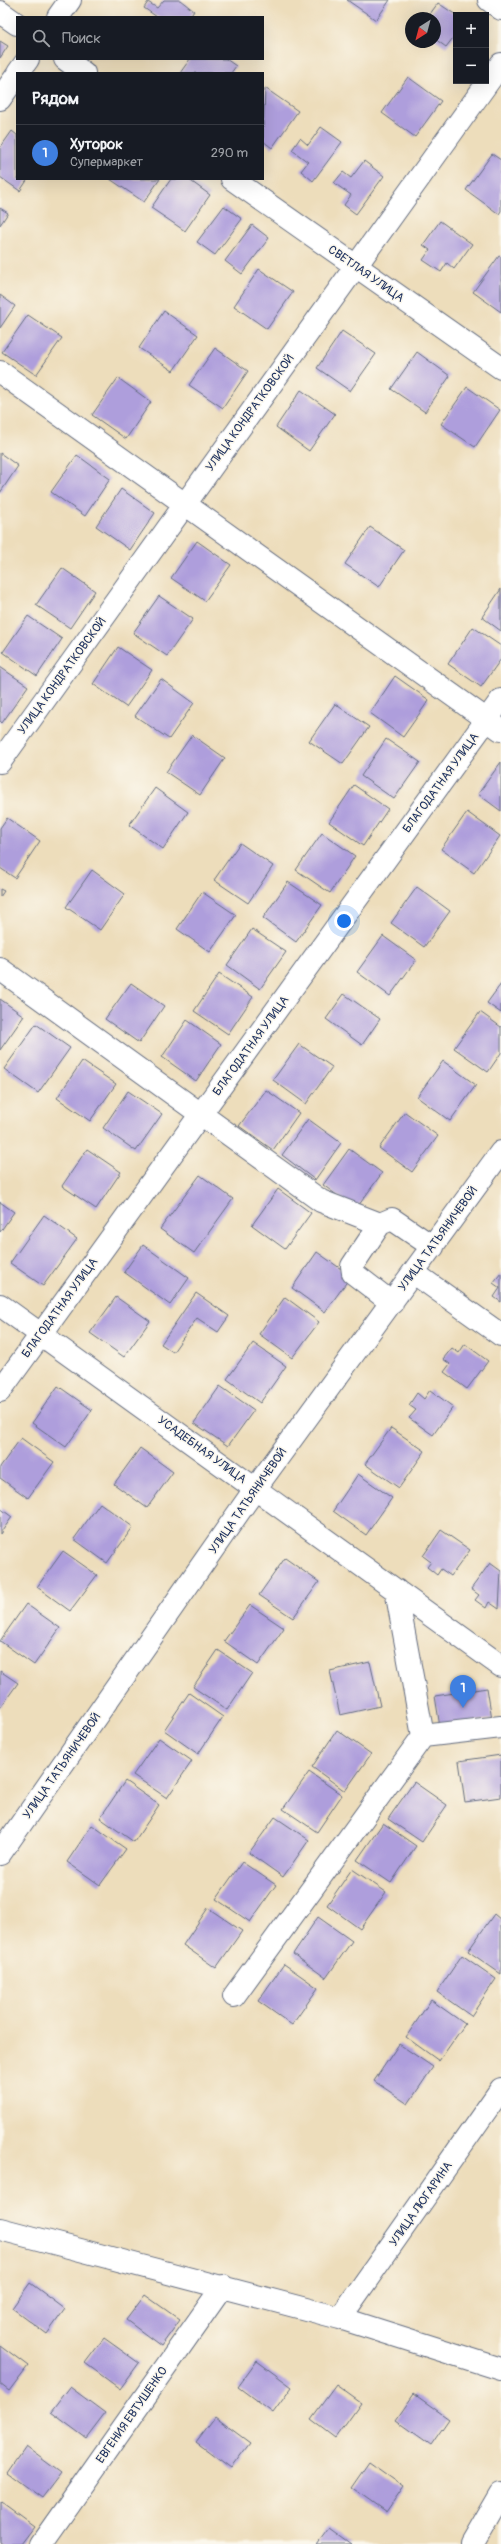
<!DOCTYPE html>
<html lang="ru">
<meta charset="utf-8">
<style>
body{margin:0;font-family:Pangolin,sans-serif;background:#20242c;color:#f1f3f6}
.controls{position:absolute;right:12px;top:12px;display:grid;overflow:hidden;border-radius:0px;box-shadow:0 4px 16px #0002}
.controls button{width:36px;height:36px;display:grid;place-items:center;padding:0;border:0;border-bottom:1px solid #363941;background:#171b24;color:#f1f3f6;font:20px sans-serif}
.compass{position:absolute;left:405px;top:12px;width:36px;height:36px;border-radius:50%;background:#171b24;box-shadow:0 4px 16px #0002;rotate:216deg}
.you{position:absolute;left:344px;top:921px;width:14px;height:14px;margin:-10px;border:3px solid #fff;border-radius:50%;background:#1a73e8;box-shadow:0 0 0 6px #1a73e833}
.badge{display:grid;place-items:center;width:26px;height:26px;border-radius:50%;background:#1f6fb2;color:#fff;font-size:13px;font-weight:700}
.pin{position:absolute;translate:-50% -33px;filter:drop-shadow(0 1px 2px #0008)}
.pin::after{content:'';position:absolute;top:21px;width:14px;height:12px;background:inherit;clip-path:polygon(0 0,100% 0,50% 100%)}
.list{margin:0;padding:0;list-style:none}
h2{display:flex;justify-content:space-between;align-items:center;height:52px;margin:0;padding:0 16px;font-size:17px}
h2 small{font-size:13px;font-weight:400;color:#9ea1a6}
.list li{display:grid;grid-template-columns:26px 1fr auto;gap:12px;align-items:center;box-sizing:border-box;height:56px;padding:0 16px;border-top:1px solid #363941}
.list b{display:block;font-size:15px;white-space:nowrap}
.list p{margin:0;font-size:13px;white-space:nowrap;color:#9ea1a6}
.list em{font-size:13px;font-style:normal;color:#9ea1a6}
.icon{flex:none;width:22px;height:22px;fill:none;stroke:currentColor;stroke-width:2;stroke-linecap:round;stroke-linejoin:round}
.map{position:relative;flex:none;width:501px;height:2544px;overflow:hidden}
.search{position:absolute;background:#171b24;box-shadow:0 4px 16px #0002;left:16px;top:16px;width:248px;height:44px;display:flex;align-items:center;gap:10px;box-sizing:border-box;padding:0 14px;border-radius:0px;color:#9ea1a6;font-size:15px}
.panel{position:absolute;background:#171b24;box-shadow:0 4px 16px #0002;left:16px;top:72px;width:248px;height:108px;border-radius:0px}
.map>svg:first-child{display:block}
</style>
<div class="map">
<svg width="501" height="2544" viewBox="0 0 501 2544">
<rect width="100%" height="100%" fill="#fbf7ec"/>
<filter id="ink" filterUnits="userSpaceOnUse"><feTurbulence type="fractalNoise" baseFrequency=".025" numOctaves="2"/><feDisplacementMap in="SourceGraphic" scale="8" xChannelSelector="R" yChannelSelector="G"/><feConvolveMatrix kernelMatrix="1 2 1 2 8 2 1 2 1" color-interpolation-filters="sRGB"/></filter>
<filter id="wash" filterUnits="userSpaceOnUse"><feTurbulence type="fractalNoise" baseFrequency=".012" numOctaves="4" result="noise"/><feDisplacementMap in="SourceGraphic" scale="16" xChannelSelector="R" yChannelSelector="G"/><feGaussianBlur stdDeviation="0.9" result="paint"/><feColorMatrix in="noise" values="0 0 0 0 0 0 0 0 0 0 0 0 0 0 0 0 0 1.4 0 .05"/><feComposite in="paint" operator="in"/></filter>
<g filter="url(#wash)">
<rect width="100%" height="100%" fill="#edddbb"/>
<g id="blocks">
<path fill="#ae9edc" d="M164 0H180L194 11 190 17H157L144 8 148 2 157 8Z
M347 0H390L376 20Z
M438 3 456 15V34L446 47 435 39V18H427Z
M0 41 8 46 0 58Z
M190 59H226L236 66 231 73H180Z
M408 77 441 101 415 137 382 113Z
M265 88 298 111 272 148 263 141Z
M321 127 342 142 313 181 301 171 308 162 292 150 300 138 308 145Z
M12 131 17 135V179H28L20 191 0 177V148Z
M492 154 501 160V211L499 214 466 190Z
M364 161 384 176 356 214 344 205 351 195 334 183 343 172 351 178Z
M110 179H160L144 202Z
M171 179H188L210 195 185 231 151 208Z
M224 206 242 219 215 255 197 242Z
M0 208 8 213 0 225Z
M440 221 472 244 454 269 447 263 441 272 423 260 430 250 423 245Z
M252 225 269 238 242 274 225 261Z
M499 256 501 257V312L473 292Z
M259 269 293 292 267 329 234 306Z
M0 295 15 306 0 328Z
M164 311 198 335 173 371 139 348Z
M28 315 62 338 36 375 2 352Z
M342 331 376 354 350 391 317 368Z
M215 348 248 371 223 408 189 385Z
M417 352 450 376 425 412 391 389Z
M118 378 151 402 126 439 92 415Z
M467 387 500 410 475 447 441 424Z
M301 390 335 414 309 451 276 427Z
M0 453 18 466 0 493Z
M77 455 110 479 85 516 51 492Z
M121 489 155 513 130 550 96 526Z
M370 527 404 550 379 587 345 564Z
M197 541 231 565 205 601 171 578Z
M62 568 95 591 70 628 36 605Z
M501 589V631L482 617Z
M159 596 193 619 167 656 133 633Z
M28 616 62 639 37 676 3 652Z
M473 627 501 646V659L481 687 448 664Z
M118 647 152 670 126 707 93 684Z
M0 667 28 686 2 723 0 721Z
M395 676 429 700 403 737 370 713Z
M161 679 194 703 169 739 135 716Z
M335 704 369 727 343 764 309 741Z
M192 735 225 758 200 795 166 772Z
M386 739 420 762 394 799 361 776Z
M501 762V811L478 794Z
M354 785 388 809 363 846 329 822Z
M155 788 188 812 163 849 129 825Z
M467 812 500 836 474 873 441 849Z
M7 818 40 841 15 878 0 868V828Z
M322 833 355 856 330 893 296 870Z
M240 843 273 866 248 903 214 880Z
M92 870 125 894 100 930 66 907Z
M288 882 322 905 296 942 263 918Z
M417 887 450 911 424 947 391 923Z
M0 889 4 891 0 897Z
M202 892 236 915 210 952 177 929Z
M252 929 286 952 260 989 227 965Z
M383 936 416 960 390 996 357 972Z
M219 974 253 997 228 1034 194 1011Z
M131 983 164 1006 139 1043 105 1019Z
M501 984V1013L487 1003Z
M344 994 380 1019 362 1045 326 1019Z
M0 999 24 1016 0 1050Z
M480 1012 501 1027V1053L488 1072 454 1048Z
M187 1020 221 1044 196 1081 162 1057Z
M36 1024 70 1048 38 1093 4 1069Z
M299 1044 332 1067 306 1104 273 1080Z
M82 1061 116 1084 90 1121 57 1098Z
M443 1061 476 1085 450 1121 417 1097Z
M266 1090 299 1113 273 1150 239 1126Z
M128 1091 162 1114 136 1151 103 1128Z
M405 1112 438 1136 412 1172 379 1148Z
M308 1119 341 1143 315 1180 282 1155Z
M87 1149 121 1172 96 1209 62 1186Z
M349 1149 382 1173 356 1209 323 1185Z
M200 1175 233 1199 194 1253 160 1229Z
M278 1189 311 1213 285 1249 252 1225Z
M0 1202 14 1212 0 1232Z
M44 1215 77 1239 43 1286 10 1263Z
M143 1245 189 1278 170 1305 124 1272Z
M317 1252 351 1276 325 1312 292 1288Z
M501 1273V1302L494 1297 500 1288 493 1283Z
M196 1293 229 1316 218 1332 197 1318 173 1352 161 1344Z
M116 1297 150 1321 124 1357 90 1333Z
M285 1297 319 1322 292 1358 259 1334Z
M253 1343 286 1366 260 1403 227 1379Z
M465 1344 488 1361 467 1389 444 1372 450 1364 443 1359 452 1348 459 1353Z
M58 1386 92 1410 66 1447 32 1423Z
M220 1386 254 1410 228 1446 194 1423Z
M430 1390 453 1407 433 1435 409 1418 416 1410 409 1405 417 1393 424 1399Z
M391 1428 425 1451 399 1488 365 1464Z
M21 1438 54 1462 28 1498 0 1478V1467Z
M140 1448 173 1472 147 1508 114 1484Z
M358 1474 392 1498 366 1535 333 1511Z
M100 1503 133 1527 107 1563 74 1539Z
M0 1508 12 1517 0 1534Z
M441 1530 470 1550 451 1576 441 1569 437 1575 427 1567 431 1562 423 1556Z
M63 1551 97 1575 70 1611 37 1587Z
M285 1558 319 1582 293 1618 259 1595Z
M490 1563 501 1571 499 1609 489 1602 486 1608 475 1600 479 1595 471 1589Z
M26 1604 60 1628 34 1665 0 1641Z
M250 1605 284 1628 258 1665 224 1641Z
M218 1650 252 1673 227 1710 193 1687Z
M370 1662 380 1706 340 1715 330 1671Z
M0 1671 18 1683 0 1708Z
M487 1688 492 1719 440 1727 435 1696Z
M189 1693 223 1717 198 1754 164 1730Z
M337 1730 371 1754 345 1791 312 1767Z
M159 1738 192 1761 167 1798 133 1775Z
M501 1755V1797L465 1802 459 1761Z
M309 1772 342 1795 317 1832 283 1809Z
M125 1781 159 1805 134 1842 100 1818Z
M414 1782 447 1805 422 1842 388 1819Z
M275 1817 309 1840 283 1877 249 1853Z
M383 1823 416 1846 391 1883 357 1860Z
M92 1825 126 1849 100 1885 67 1862Z
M242 1862 276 1885 250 1922 216 1899Z
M352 1869 386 1892 360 1929 327 1905Z
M208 1908 242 1931 216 1968 183 1945Z
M494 1914 501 1920V1974L468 1951Z
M318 1917 352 1941 326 1978 293 1954Z
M462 1955 496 1979 471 2016 437 1992Z
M284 1964 318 1988 292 2025 258 2001Z
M431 2000 465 2024 439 2061 406 2037Z
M399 2044 433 2067 408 2104 374 2081Z
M30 2283 65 2309 47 2334 12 2308Z
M145 2295 180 2320 161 2346 126 2320Z
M104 2338 139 2363 120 2389 85 2363Z
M0 2345 28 2366 9 2391 0 2384Z
M257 2361 292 2387 273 2413 238 2387Z
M336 2385 361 2403 336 2438 311 2419Z
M70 2387 105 2413 86 2438 51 2412Z
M414 2394 449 2419 431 2445 396 2420Z
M215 2417 250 2443 231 2468 196 2442Z
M26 2447 61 2473 42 2498 8 2473Z
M369 2462 404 2487 386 2513 351 2488Z
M0 2502 34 2527 21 2544H4L0 2541Z
M330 2528 352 2544H318Z"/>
</g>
</g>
<g filter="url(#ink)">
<use href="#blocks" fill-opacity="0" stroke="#646c7f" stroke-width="1"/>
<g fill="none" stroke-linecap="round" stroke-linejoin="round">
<defs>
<path id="minor" d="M489 0 501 9
M0 12 17 24
M58 17 70 0
M65 59 84 73
M18 73 28 59
M0 99 17 75
M232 179 501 368
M0 372 501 730
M0 762 501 64
M0 969 321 1201 380 1224 392 1219 433 1247
M380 1224 352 1266 353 1273 392 1303
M414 1273 501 1335
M0 1305 501 1666
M0 1391 501 700
M423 1736 501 1727
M0 1854 255 1489 501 1152
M234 1996 423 1736 396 1590
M0 2229 340 2318 501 2369
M340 2318 501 2089
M41 2544 223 2286
M472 2544 501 2494"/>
</defs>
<use href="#minor" stroke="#646c7f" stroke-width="24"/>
<use href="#minor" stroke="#fff" stroke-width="22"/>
</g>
</g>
<g text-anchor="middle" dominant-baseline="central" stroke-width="3" stroke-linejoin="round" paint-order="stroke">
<g font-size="12" fill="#1b2f5e" stroke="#fbf7ec">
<text transform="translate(366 274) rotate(35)">СВЕТЛАЯ УЛИЦА</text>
<text transform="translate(250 413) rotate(-54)">УЛИЦА КОНДРАТКОВСКОЙ</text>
<text transform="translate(62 676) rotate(-54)">УЛИЦА КОНДРАТКОВСКОЙ</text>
<text transform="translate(441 783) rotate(-54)">БЛАГОДАТНАЯ УЛИЦА</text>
<text transform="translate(251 1046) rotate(-54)">БЛАГОДАТНАЯ УЛИЦА</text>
<text transform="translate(438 1239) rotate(-54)">УЛИЦА ТАТЬЯНИЧЕВОЙ</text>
<text transform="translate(60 1308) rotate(-54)">БЛАГОДАТНАЯ УЛИЦА</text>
<text transform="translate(202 1450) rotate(36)">УСАДЕБНАЯ УЛИЦА</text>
<text transform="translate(248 1501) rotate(-55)">УЛИЦА ТАТЬЯНИЧЕВОЙ</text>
<text transform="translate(62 1766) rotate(-55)">УЛИЦА ТАТЬЯНИЧЕВОЙ</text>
<text transform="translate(421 2204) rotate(-55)">УЛИЦА ЛЮГАРИНА</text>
<text transform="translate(132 2415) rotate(-55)">ЕВГЕНИЯ ЕВТУШЕНКО</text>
</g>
</g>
</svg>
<div class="controls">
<button>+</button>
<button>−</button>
</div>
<svg class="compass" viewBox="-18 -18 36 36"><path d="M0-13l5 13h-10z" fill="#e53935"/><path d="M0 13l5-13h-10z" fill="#9ea1a6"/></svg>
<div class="you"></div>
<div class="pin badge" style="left:463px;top:1708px;background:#3f7fe0">1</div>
<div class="search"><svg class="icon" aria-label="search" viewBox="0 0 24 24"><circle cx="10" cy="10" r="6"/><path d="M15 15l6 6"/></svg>Поиск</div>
<section class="panel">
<h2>Рядом<small></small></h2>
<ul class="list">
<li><span class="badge" style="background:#3f7fe0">1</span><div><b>Хуторок</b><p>Супермаркет</p></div><em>290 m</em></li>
</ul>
</section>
</div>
